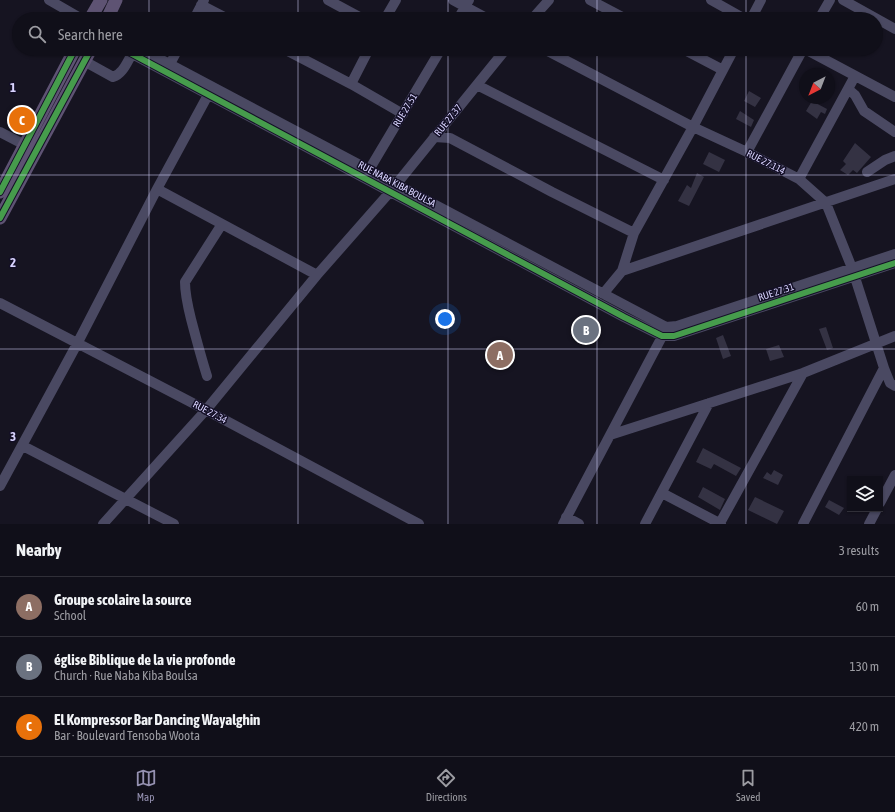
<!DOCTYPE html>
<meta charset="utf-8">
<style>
body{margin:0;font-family:"Asap Condensed",sans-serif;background:#1e1d26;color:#f1f3f6}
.controls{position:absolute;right:12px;bottom:12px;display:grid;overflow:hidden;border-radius:0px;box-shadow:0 1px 3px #0004}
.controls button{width:36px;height:36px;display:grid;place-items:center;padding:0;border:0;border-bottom:1px solid #302f38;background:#100f19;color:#f1f3f6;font:20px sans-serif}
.compass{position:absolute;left:799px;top:68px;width:36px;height:36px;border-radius:50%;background:#100f19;box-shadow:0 1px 3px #0004;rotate:222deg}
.you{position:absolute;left:445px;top:319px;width:14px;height:14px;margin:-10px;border:3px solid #fff;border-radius:50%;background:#1a73e8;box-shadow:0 0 0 6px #1a73e833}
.badge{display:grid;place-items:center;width:26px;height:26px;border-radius:50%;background:#9591b1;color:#fff;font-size:13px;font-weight:700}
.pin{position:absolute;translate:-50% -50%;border:2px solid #fff;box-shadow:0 1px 4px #0006}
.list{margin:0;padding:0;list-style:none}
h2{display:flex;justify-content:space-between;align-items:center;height:52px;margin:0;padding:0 16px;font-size:17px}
h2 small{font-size:13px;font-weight:400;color:#9c9ca2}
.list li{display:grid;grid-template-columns:26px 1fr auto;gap:12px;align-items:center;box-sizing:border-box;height:60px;padding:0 16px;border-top:1px solid #302f38}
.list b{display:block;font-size:15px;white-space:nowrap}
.list p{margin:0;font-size:13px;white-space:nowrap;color:#9c9ca2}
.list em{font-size:13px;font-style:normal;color:#9c9ca2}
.icon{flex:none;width:22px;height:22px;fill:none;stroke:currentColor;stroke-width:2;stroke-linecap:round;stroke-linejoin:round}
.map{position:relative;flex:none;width:895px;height:524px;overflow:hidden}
.search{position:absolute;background:#100f19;box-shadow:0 1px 3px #0004;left:12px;right:12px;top:12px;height:44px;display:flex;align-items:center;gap:10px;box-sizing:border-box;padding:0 14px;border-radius:22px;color:#9c9ca2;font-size:15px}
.sheet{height:232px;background:#100f19}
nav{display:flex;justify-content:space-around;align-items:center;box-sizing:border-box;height:56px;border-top:1px solid #302f38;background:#100f19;font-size:11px;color:#9c9ca2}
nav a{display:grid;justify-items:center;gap:2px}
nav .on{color:#9591b1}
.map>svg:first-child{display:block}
</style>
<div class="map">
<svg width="895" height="524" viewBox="0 0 895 524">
<rect width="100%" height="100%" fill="#161421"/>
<path fill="#343243" d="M749 91 761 98 755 107 744 101Z
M812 101 827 109 825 114 821 112 817 119 806 111Z
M740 111 754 120 751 127 736 119Z
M855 143 871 157 857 173 853 170 848 175 840 170 846 164 843 161Z
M709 152 725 160 719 172 703 164Z
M697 173 704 177 689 206 678 201 687 185 691 188Z
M826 327 833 348 827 350 819 329Z
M723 335 731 356 723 359 716 338Z
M779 345 784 357 770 361 766 349Z
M703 448 741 468 736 476 714 464 711 469 696 462Z
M774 470 783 475 778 485 763 478 767 472 771 475Z
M703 487 725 499 720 510 698 497Z
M755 497 784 511 777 524 748 510Z
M829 500 844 508 839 515 825 507Z"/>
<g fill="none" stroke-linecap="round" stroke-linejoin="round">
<path stroke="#4a4962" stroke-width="10" d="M49 0 82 19
M328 0 363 19
M453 0 488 19
M590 0 626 19
M711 0 745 19
M843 0 895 29
M201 5 228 19
M194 19 204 0
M385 19 396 0
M458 19 469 0
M532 19 549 0
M751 19 761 0
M819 19 830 0
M123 49 624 317 662 336H674L895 263
M141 49 666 327 677 326 895 254
M284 49 351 84 403 114
M544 49 693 127 747 152 799 179 826 203 852 268 884 368 890 383 895 386
M683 49 723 70
M805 49 895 97
M84 61 113 77C123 74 127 62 132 54
M170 64 178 49
M351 84 369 49
M477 85 664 180
M848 89 855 95 864 111 895 132
M0 132 25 145
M434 137 450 138 552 192 634 233
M747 152 803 49
M369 170 441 49
M867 172 885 160 895 156
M799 179 855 76
M157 189 317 275
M622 271 895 179
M603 294 622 271 634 233 693 127 734 49
M0 303 206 410 419 524
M207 376C201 357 196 338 191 319 188 307 185 295 185 282L222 224
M610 435 803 373 895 336
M23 446 174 524
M0 486 77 344 157 189 208 95
M662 493 721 524
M880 503 895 475
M566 517 579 524
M720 523 803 373
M103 524 206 410 317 275 390 192 506 49
M563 524 665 331
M645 524 709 403
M803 524 884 368
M869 524 877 509"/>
<path stroke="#5e5373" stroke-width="13" d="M90 19 101 0
M107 19 116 0
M0 192 75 49
M0 218 91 49"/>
<defs>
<path id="cycleway" d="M123 49 624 317 662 336H674L895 263
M0 192 75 49
M0 218 91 49"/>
</defs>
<use href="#cycleway" stroke="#130f26" stroke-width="8"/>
<use href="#cycleway" stroke="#469c4c" stroke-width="6"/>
</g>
<path fill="none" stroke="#d9d4ff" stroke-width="1" stroke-opacity="0.55" d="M149 0V19M298 0V19M448 0V19M597 0V19M746 0V19M149 49V524M298 49V524M448 49V524M597 49V524M746 49V524M0 175H895M0 349H895"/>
<g text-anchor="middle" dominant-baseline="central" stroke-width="3" stroke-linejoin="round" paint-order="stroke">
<g font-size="10" fill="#d9d4ff" stroke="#130f26">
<text transform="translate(405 110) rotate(-59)">RUE 27.51</text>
<text transform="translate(448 120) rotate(-51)">RUE 27.37</text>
<text transform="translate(766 162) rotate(27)">RUE 27.114</text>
<text transform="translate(397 184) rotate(28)">RUE NABA KIBA BOULSA</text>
<text transform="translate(776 292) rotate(-18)">RUE 27.31</text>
<text transform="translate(210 412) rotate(28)">RUE 27.34</text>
</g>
</g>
<g font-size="13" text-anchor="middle" font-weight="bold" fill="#d9d4ff" stroke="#130f26" stroke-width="3" stroke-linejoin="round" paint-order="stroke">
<text x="13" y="92">1</text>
<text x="13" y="267">2</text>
<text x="13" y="441">3</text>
</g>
</svg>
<div class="controls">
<button><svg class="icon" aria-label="layers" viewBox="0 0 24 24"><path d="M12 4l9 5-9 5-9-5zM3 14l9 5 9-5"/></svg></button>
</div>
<svg class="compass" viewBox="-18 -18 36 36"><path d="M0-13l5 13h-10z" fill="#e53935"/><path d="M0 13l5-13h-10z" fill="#9c9ca2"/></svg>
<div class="you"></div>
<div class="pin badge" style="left:500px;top:355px;background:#8d6e63">A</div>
<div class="pin badge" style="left:586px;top:330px;background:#6b7280">B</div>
<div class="pin badge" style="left:22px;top:120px;background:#e8710a">C</div>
<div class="search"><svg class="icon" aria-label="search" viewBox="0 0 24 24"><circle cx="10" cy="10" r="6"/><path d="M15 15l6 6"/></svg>Search here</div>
</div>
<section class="sheet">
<h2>Nearby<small>3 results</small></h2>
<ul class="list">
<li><span class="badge" style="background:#8d6e63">A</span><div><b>Groupe scolaire la source</b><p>School</p></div><em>60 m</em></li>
<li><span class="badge" style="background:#6b7280">B</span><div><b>église Biblique de la vie profonde</b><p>Church · Rue Naba Kiba Boulsa</p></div><em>130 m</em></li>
<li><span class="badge" style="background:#e8710a">C</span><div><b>El Kompressor Bar Dancing Wayalghin</b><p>Bar · Boulevard Tensoba Woota</p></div><em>420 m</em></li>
</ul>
</section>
<nav>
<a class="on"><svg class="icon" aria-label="map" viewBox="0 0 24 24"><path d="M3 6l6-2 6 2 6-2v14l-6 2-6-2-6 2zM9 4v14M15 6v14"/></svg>Map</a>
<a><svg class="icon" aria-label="directions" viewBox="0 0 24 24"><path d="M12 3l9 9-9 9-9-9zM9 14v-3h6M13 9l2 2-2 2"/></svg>Directions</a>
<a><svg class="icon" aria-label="saved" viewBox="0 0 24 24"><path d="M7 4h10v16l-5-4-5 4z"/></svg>Saved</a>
</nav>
